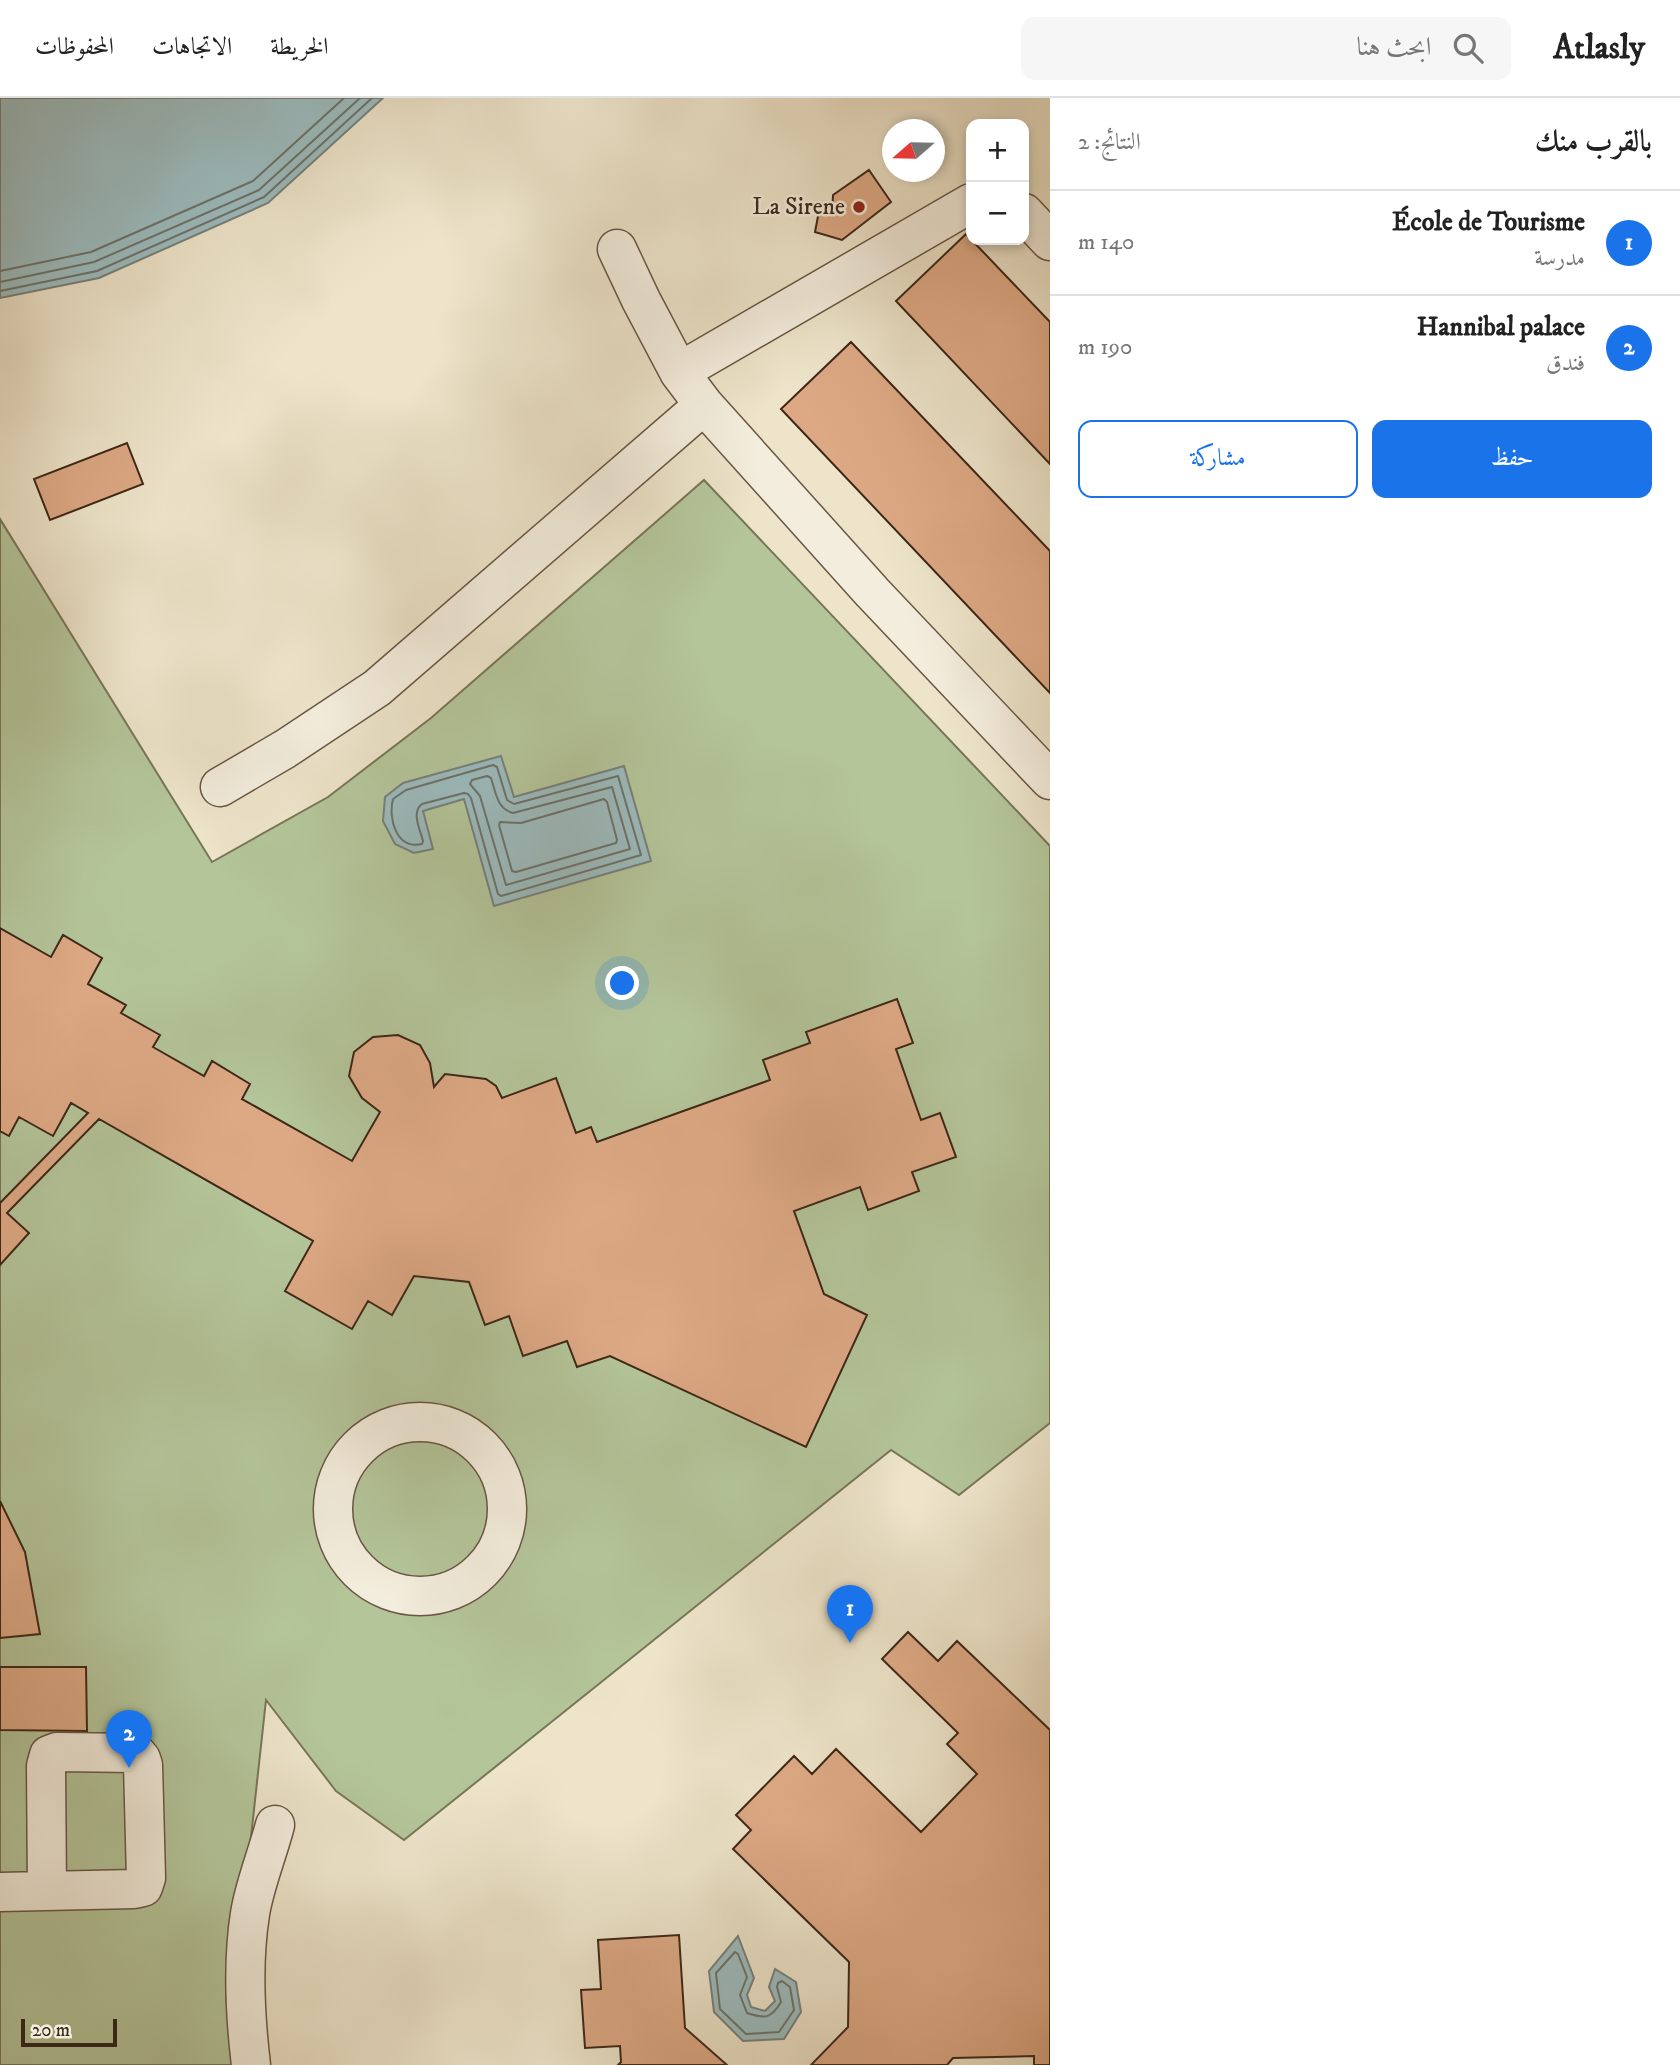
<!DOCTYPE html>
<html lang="ar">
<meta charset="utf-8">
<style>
body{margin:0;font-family:"IM FELL DW Pica",Amiri,serif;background:#f6f6f6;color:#222;direction:rtl}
.controls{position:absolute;right:21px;top:21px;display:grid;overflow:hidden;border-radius:14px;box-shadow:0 4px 10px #0003}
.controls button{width:63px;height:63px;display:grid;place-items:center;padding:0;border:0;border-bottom:2px solid #e0e0e0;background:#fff;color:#222;font:35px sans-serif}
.compass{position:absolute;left:882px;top:21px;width:63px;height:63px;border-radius:50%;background:#fff;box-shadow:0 4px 10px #0003;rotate:250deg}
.scale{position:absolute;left:21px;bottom:18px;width:96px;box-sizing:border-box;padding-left:7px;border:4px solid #3d2717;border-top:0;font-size:19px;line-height:24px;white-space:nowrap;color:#3d2717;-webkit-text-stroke:5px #f3eddd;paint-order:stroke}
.you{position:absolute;left:623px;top:886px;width:24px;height:24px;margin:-18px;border:5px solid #fff;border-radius:50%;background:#1a73e8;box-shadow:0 0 0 10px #1a73e833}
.badge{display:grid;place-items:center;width:46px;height:46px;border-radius:50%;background:#1a73e8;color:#fff;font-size:23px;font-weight:700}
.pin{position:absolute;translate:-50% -58px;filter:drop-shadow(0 2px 4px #0008)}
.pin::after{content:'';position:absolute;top:37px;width:24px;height:21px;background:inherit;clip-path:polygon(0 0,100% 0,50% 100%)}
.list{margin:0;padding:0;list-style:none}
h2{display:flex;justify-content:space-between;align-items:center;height:91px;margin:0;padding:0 28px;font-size:30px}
h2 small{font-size:23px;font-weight:400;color:#767676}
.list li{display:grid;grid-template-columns:46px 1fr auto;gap:21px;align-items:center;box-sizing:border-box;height:105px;padding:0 28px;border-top:2px solid #e0e0e0}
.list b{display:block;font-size:26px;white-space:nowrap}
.list p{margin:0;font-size:23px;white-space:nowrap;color:#767676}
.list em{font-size:23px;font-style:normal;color:#767676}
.actions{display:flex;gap:14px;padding:21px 28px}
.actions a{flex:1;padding:16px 0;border:2px solid #1a73e8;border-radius:14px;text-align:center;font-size:24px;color:#1a73e8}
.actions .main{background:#1a73e8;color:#fff}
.icon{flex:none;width:38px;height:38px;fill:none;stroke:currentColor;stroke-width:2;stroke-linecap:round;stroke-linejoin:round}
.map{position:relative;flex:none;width:1050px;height:1967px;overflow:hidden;direction:ltr}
header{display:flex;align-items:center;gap:42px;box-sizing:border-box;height:98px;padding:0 35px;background:#fff;border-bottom:2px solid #e0e0e0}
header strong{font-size:33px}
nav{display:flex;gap:38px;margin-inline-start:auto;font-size:24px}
.search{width:490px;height:63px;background:#f6f6f6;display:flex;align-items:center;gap:18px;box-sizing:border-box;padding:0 24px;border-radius:14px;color:#767676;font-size:26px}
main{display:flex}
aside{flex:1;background:#fff}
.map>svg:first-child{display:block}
</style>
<header>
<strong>Atlasly</strong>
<div class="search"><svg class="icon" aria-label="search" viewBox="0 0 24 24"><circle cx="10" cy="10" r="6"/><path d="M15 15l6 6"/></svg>ابحث هنا</div>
<nav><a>الخريطة</a><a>الاتجاهات</a><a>المحفوظات</a></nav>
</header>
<main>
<aside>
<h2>بالقرب منك<small>النتائج: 2</small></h2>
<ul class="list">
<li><span class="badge">1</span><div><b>École de Tourisme</b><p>مدرسة</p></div><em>140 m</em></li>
<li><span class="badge">2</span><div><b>Hannibal palace</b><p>فندق</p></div><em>190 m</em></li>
</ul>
<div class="actions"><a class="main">حفظ</a><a>مشاركة</a></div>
</aside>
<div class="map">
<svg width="1050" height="1967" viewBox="0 0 1050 1967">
<rect width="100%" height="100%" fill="#ede4ca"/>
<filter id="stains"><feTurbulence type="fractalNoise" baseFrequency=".00286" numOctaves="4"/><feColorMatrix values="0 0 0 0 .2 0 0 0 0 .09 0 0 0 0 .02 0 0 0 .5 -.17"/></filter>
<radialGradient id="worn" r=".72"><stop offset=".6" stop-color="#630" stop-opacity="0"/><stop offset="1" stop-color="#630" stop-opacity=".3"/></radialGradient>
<path fill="#b4c59a" stroke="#787658" stroke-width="2" d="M704 382 1050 748V1325L959 1397 891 1352 404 1742 336 1693 266 1602 251 1739 226 1895 232 1967H0V421L212 764 328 699 431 620Z"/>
<path fill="#9cbcbf" stroke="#76807c" stroke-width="2" d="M0 0H383L268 105 99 180 0 200Z
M501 658 514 699 624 668 651 763 494 808 464 701 423 713 433 751 414 755 395 746 383 723 385 699 403 685Z
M738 1838 754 1880 747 1897 751 1909 765 1913 775 1903 769 1889 775 1871 796 1884 801 1914 784 1941 743 1943 714 1914 709 1873Z"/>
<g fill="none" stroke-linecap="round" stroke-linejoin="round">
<path stroke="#6c726b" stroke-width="2" d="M0 173 91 154 253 83 344 0
M0 184 94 164 259 92 360 0
M0 193 97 173 264 99 372 0
M493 667 497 669 507 702 514 706 618 678 641 757 501 798 498 796 471 700 468 696 464 695 422 706C411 714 420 731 423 743L422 746C396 752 388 720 393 701L406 692Z
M487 678 491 680C496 695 497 711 513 715L612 689 630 751 506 787 480 698 470 686 472 682Z
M604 701 607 704 617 742 616 745 516 774 512 773 499 727 500 724 521 725Z
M735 1854 738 1856 747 1879 740 1897 747 1915C765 1921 771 1921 781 1904L777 1889 778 1885 782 1883 790 1889 794 1912 779 1934 746 1936 720 1911 716 1875Z"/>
</g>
<path fill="#dda985" stroke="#3d2717" stroke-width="2" d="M869 72 891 104 842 142 815 134 819 113 832 116 833 97Z
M966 136 1050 224V366L896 203Z
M851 244 1050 453V595L781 311Z
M127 345 143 386 50 422 34 381Z
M0 830 51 859 63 837 102 860 88 886 126 907 121 915 160 937 153 949 204 978 212 963 250 986 242 1001 352 1063 380 1014 362 1000 349 978 354 954 373 939 398 937 420 947 430 965 434 989 445 976 486 981 496 988 502 1000 556 980 576 1035 591 1029 597 1044 770 982 763 962 810 945 806 934 897 901 913 945 896 951 921 1022 940 1015 956 1059 912 1074 919 1093 868 1112 860 1089 794 1113 824 1196 867 1217 806 1349 610 1258 577 1269 567 1243 523 1258 509 1218 485 1227 469 1184 414 1178 392 1217 368 1203 352 1231 285 1193 313 1143 99 1021 7 1115 29 1135 0 1167V1105L88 1015 71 1005 53 1038 19 1019 9 1038 0 1033Z
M0 1403 25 1454 40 1536 0 1540Z
M908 1534 938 1563 957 1543 1050 1632V1967H1034V1958L953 1960 947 1967H811L848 1929 849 1864 733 1751 751 1732 736 1717 794 1658 812 1676 836 1651 921 1734 977 1676 947 1646 958 1635 882 1561Z
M0 1569H86L87 1633 0 1632Z
M679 1837 685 1930 727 1967H618L621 1964 620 1948 585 1950 581 1892 601 1891 598 1842Z"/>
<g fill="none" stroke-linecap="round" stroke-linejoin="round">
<defs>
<path id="minor" d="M1024 115 1050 143
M617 151 641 202 679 274 704 307 872 494 1050 682
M679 274 971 105
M220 689 285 651 377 590 704 307
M333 1411a87 87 0 1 1 174 0a87 87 0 1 1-174 0Z
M0 1794 134 1791 143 1789 146 1780 143 1667 141 1661 136 1655 57 1654 49 1657 46 1668 47 1793
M251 1967C245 1917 242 1866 250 1816 254 1789 268 1754 275 1727"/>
</defs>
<use href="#minor" stroke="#695644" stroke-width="41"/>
<use href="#minor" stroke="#f3eddd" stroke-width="38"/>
</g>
<circle fill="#8f2418" stroke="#f3eddd" stroke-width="2.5" cx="859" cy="109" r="7"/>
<g text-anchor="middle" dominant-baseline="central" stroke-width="5" stroke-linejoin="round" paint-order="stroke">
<g font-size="24" fill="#3d2717" stroke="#f3eddd" text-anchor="end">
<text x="845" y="109">La Sirene</text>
</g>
</g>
<rect width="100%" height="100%" filter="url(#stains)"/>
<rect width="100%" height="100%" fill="url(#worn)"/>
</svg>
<div class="controls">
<button>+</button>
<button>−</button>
</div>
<svg class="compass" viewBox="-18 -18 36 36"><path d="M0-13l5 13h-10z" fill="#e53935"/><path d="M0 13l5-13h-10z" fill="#767676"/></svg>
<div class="scale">20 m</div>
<div class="you"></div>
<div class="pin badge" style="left:850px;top:1545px">1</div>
<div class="pin badge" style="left:129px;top:1670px">2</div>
</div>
</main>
